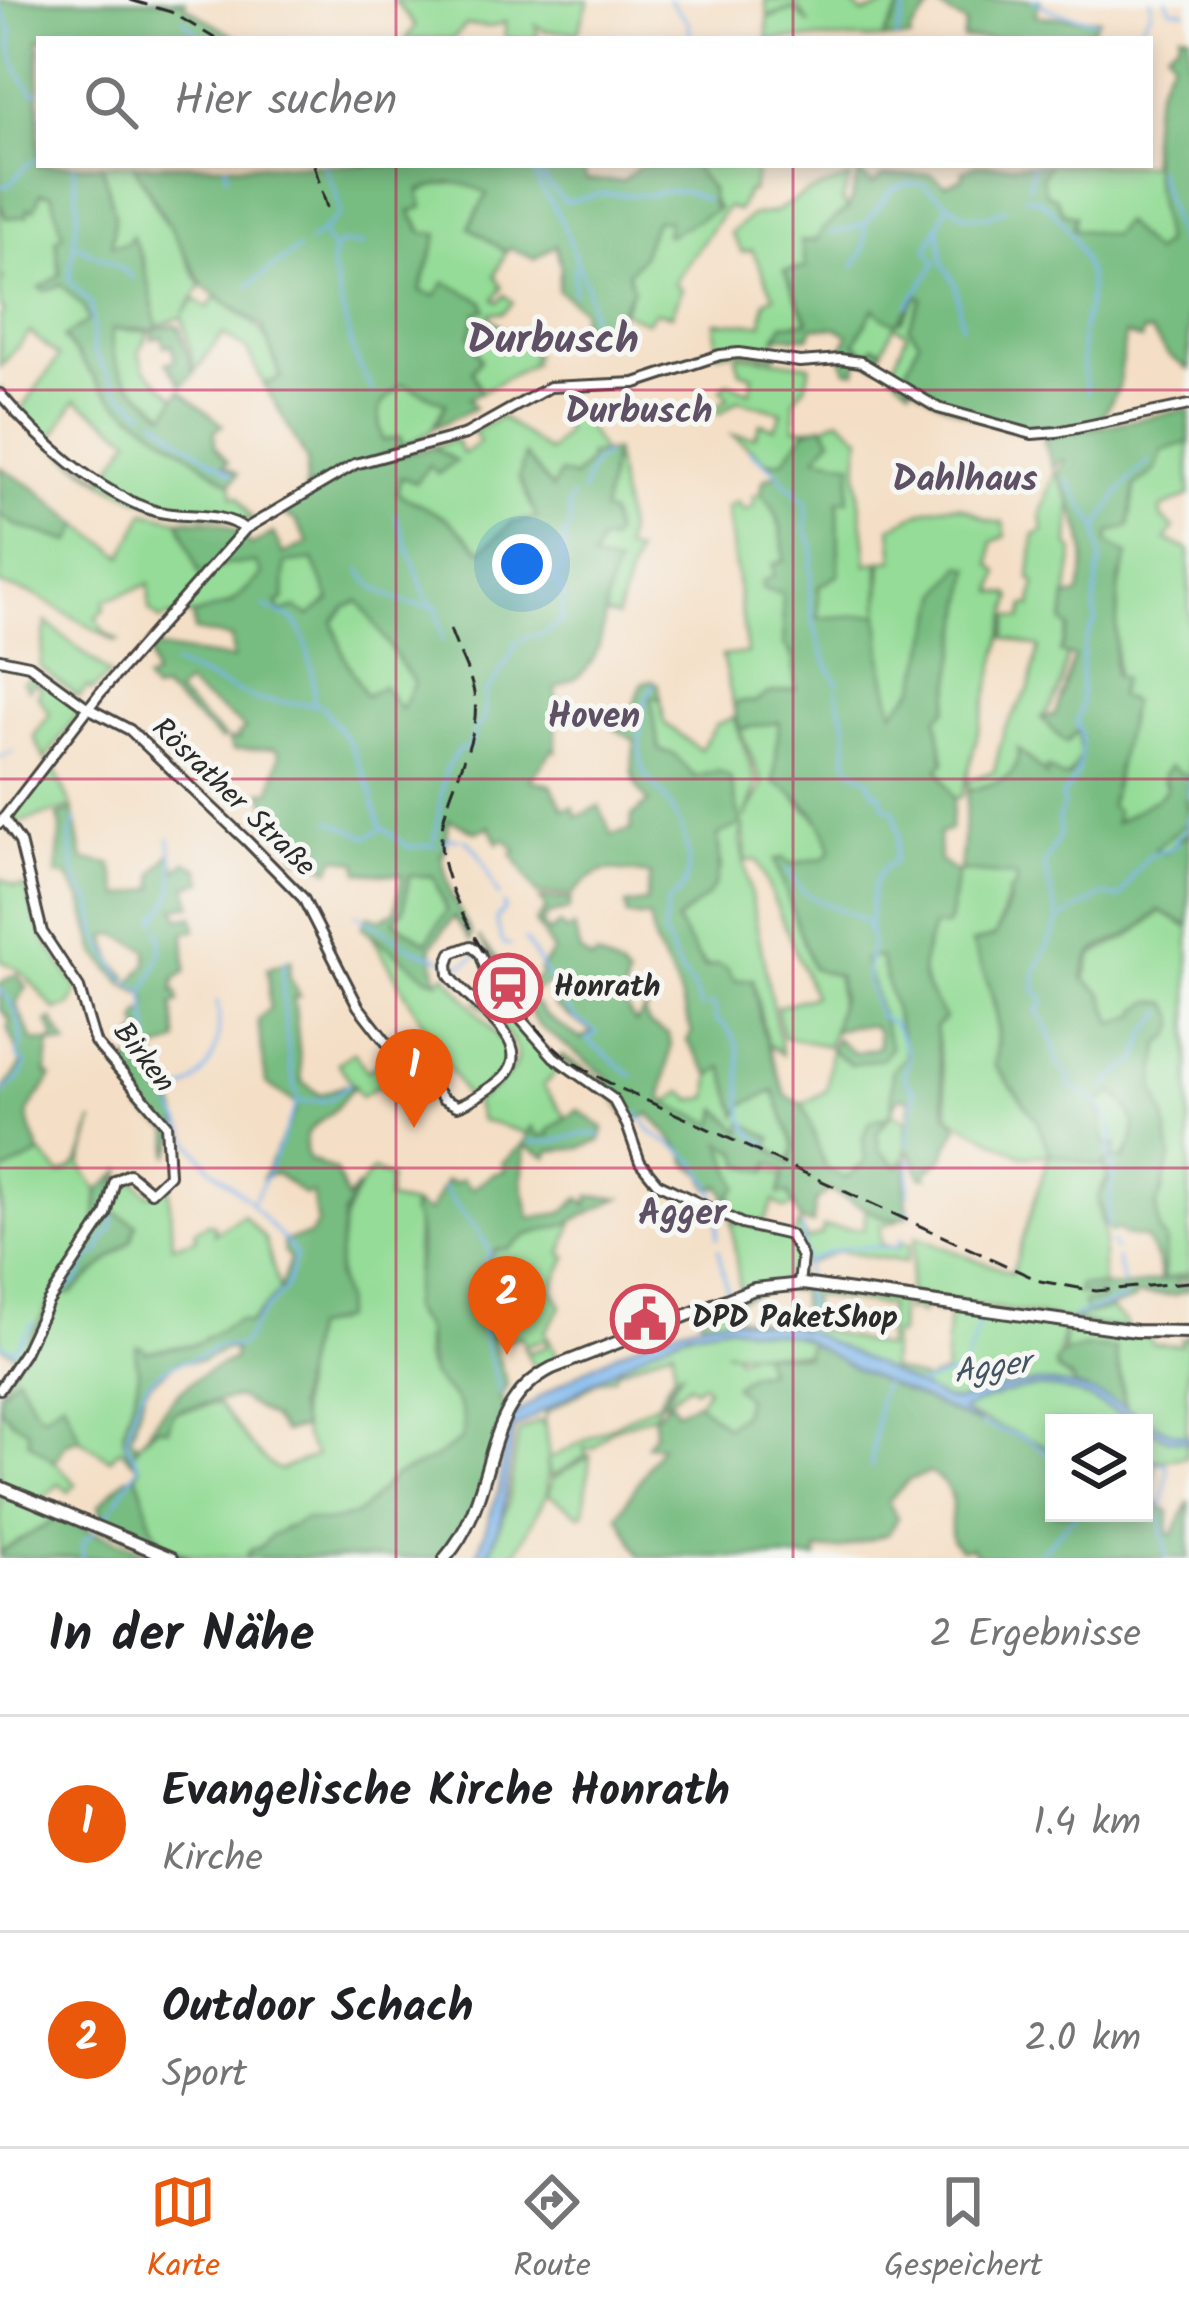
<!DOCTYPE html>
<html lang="de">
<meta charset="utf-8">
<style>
body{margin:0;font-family:Kalam,sans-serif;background:#f6f6f6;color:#202124}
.controls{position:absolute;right:36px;bottom:36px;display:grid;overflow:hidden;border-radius:0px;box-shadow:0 6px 18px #0003}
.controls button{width:108px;height:108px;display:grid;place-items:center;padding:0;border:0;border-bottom:3px solid #e0e0e0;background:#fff;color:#202124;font:60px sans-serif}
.you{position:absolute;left:522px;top:564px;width:42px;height:42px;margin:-30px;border:9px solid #fff;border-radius:50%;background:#1a73e8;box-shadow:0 0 0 18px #1a73e833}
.badge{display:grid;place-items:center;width:78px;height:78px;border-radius:50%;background:#ea580c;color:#fff;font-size:39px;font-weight:700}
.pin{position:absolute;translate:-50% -99px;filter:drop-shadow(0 3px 6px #0008)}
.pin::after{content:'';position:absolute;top:63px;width:42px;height:36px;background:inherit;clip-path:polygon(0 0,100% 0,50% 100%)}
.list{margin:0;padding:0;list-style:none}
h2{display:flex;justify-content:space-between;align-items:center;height:156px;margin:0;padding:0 48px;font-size:51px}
h2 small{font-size:39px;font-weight:400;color:#757577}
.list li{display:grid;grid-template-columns:78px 1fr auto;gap:36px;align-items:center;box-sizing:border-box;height:216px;padding:0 48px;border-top:3px solid #e0e0e0}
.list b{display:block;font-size:45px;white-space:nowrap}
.list p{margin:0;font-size:39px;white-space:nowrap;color:#757577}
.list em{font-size:39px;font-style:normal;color:#757577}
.icon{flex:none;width:66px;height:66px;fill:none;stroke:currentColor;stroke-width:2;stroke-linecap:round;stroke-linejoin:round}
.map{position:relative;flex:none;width:1189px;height:1558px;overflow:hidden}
.search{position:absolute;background:#fff;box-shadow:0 6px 18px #0003;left:36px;right:36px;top:36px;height:132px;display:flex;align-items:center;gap:30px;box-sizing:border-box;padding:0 42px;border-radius:0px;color:#757577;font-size:45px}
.sheet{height:588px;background:#fff}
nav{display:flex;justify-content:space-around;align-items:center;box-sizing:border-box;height:168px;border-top:3px solid #e0e0e0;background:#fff;font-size:33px;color:#757577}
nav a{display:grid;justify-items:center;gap:6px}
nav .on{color:#ea580c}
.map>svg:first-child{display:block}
</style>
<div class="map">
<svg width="1189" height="1558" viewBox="0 0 1189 1558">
<rect width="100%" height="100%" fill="#f6f6f2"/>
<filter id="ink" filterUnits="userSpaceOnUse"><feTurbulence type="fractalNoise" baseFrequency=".00833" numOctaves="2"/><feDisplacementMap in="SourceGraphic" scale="24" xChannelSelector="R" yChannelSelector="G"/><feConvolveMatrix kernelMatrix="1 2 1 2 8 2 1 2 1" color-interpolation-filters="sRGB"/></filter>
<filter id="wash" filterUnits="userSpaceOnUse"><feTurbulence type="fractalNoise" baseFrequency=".004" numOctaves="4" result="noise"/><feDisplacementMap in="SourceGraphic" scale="48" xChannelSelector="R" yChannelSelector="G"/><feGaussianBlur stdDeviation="2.7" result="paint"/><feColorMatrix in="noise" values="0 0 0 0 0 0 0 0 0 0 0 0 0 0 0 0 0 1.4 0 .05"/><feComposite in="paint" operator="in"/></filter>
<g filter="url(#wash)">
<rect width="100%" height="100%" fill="#f4dfc6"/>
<path fill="#94dc97" stroke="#608461" stroke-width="3" fill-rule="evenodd" d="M394 0H589L578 32 545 31 536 25 538 39H505V22L491 27 466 25 453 39H406L415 26Z
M765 0H847L863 14 905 0 883 39H767V19L793 9 810 24 798 7 768 16Z
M1150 135 1164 242 1153 253 1112 235 1072 229 1056 198 1046 194 1042 177 1049 165H1150Z
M102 165H134L165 223H168L201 286 183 314 195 299 208 308 216 297C260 330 264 321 280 379L264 384 247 350 223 334 195 371 182 317 157 326 143 259 132 237 128 243 111 246 115 215Z
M692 165H757L753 191 747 192 738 211 727 207 674 283 682 289 672 315 655 312 647 322 623 312 633 289 628 273 642 256 655 220H669L717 208Z
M850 178 842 201 848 209 823 229 806 268 784 271 808 323 776 336 775 356 742 351 717 353 715 322 762 324 765 301 774 296 752 250 742 252 731 233 751 216 774 212 807 193Z
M444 182 469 183 487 194 470 227 506 252 495 275 502 288 494 299 498 302 505 295 513 303 503 313H491L490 317 515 339 520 337 535 356 531 359 534 363 481 392 472 371 481 359 470 336 477 312 420 291 438 235 423 232 410 211 419 192Z
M41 192 52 194 63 235 56 241 60 275 41 289 45 291 61 284 83 307 89 321 64 338 103 390 121 405 231 484 233 497 238 496 252 519C239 523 230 517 216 516 122 510 62 459 0 393V389L20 411 59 357 30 332 0 367V317L4 311 0 307V282L4 279 0 275V203L6 218 27 216 28 207ZM76 400 131 438 104 479 49 443Z
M917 295 922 297 919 340 904 374 911 389 891 372 907 333 894 326 883 349 874 346 868 353 855 343 874 307 902 321Z
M111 329 149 332 139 352 144 368 176 398 167 414C137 387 108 377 111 329Z
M740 355 810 365 806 385 794 400 795 428H814L806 431 783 461 768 462 732 435 755 437 760 423 775 428 782 412 738 400 720 414 712 411 728 398 721 389 728 382 750 392 753 375 740 371 736 357Z
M403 384 446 404 430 432 404 446 399 438 383 441C374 408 379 404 403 384Z
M564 413 582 418 603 453 589 455 590 460 573 478 553 489 525 456 519 478 538 519 512 523 481 552 446 518 396 493 401 477 429 465 455 461 433 447 455 440 463 454 480 442 474 432 501 417 549 452 565 432Z
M839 418 861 437C851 480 866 522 867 565L879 561V614L882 561 894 560 891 527C911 518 934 502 957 506 976 509 980 522 1003 523L1006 536 992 542 991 565 999 572 994 592 1009 594 1012 598 962 796 954 799 937 768 944 762 937 717 947 708 971 569 941 593 916 687 893 713 883 666 818 619 819 586 839 575 838 500 816 456 831 438 823 427Z
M1189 442V496L1161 508V517L1174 528 1166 540 1189 550V846L1065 919 1113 1092C1166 1143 1111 1152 1099 1195 1095 1210 1104 1224 1104 1240 1103 1256 1102 1271 1103 1288L1078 1286 1102 1294V1300L1086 1313 1072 1317 1110 1309 1126 1322 1127 1329 908 1294 916 1237 1012 1273 1049 1155 1022 1156 950 1117 935 1027 939 1008C913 979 922 959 933 926L949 922 958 871 1016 876 1015 888 1009 893 995 937 972 943C992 990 1001 1014 995 1065L1036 1119 1050 1154 1059 854 1178 808 1163 780 1167 788 1161 796 1113 824 1117 812 1109 806C1112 770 1120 730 1118 694 1115 648 1112 599 1128 555L1108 544 1109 532 1129 526 1135 486 1155 470 1162 450Z
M614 451 627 531 624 549 636 552 617 617 603 614 611 576 592 561 601 541 612 528 611 517 602 511Z
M1055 471 1071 503 1069 545 1074 551 1063 622 1069 628 1060 652 1067 656C1063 677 1057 704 1041 718L1070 740 1074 730 1078 729C1085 746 1081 772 1063 778L1049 769V778L1027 756H1018C1019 784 988 784 968 791L969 780 994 771 1004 730 1029 689 1039 647 1005 638 1010 616 1022 619 1025 605 1032 606 1035 583 1030 579 1034 535 1043 531 1041 514Z
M760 494C795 517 782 604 784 644 794 657 798 673 796 689L755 702H738L734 708 722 656 747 653 727 507 737 502 744 511 754 505 753 496Z
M145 512 179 520 199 573 227 564 257 562 262 575C241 595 222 614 191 615 177 615 173 614 161 620L149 610V584L104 601 105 608 96 617 104 632 118 640 115 641 33 594 0 585V515L15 525 70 542 80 525 123 556Z
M313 560 330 599 309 617 280 613 277 602 284 600 285 563Z
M360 601 414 683 401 710 366 697 344 656 333 621 345 608Z
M46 622 110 674 92 690 87 687 79 697 40 667Z
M35 673 82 707 45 760 34 736 50 714 38 696 41 687 34 682 28 689 23 682Z
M651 696 661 699 664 723 700 750 717 724 734 718 757 784 744 820 763 785 740 729 779 721C782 741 781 771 790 788 803 816 821 807 831 851L824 858 791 864 838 976 839 1015 828 1046 783 1037 777 1007 814 996 757 860 746 861 743 824 740 840 782 1054 767 1043 753 980C710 984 695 954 676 920L721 870 718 834 741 824 718 771 695 778 674 754 658 750Z
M51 762 72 807 18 823 10 820Z
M409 876H433L447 911 426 942 393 920 402 912Z
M0 878 16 887 24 886 42 935 78 990 70 1006 56 1010C36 991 28 970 0 961Z
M1161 912 1189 928V1273L1163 1280 1166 1241 1159 1231 1156 1207 1164 1187 1165 1117 1153 1087 1160 1044 1138 1015 1113 1024 1103 994 1085 980 1092 955 1130 936Z
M368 929 427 977 439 981 445 974 507 1048C516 1075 484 1084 468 1100Z
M881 957 907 1057 892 1071V1113L907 1121 906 1154 898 1167 879 1150 877 1133 890 1116 863 1137 865 1163 846 1179 826 1169 803 1104 827 1090 831 1049 852 1065 890 1049 864 958Z
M477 1002 504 1004 561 1067 543 1086 566 1117 549 1131 551 1135 538 1136 532 1128 526 1133 481 1120 474 1102C536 1061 525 1049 477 1002Z
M354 1052 367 1071 387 1058 407 1092 397 1094 389 1086 382 1089 379 1085 361 1097 338 1063Z
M723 1066 739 1113 744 1104 774 1090 794 1146 790 1165 768 1145 771 1139 743 1133 718 1110 716 1125C700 1116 680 1115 667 1103L683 1091 693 1101 709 1097 711 1075Z
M93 1120 81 1166 98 1191 95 1232 20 1357 0 1346 2 1172 40 1152 60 1174C87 1166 83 1142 93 1120Z
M720 1141 766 1172 768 1168 783 1177 780 1193H788L794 1205 785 1209 774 1201 762 1226 731 1217 722 1207 733 1205Z
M373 1170 390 1178 388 1200 413 1205 412 1213 417 1221 414 1316 425 1328C425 1339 423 1356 427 1366 439 1396 475 1398 461 1440L433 1459 395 1476 358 1514 345 1519 285 1527 259 1548 251 1549 246 1558C214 1558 168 1558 151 1530 143 1514 144 1493 136 1475L140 1467 131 1460C137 1444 147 1428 164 1427L173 1413 217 1403C238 1424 252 1457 280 1470L316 1456C286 1416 304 1375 311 1328L335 1322 344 1302C329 1258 342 1204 373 1170Z
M131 1177 148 1195 169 1187 172 1246 196 1239 195 1230 209 1223 214 1225V1233L243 1215 265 1239 280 1291 249 1323 238 1320 195 1344 144 1352 137 1346C134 1357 138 1364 138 1375 138 1408 114 1421 130 1459L120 1449 110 1459 79 1439 66 1443 55 1462 76 1484 69 1492 59 1484 41 1500 0 1483V1391L47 1306 121 1218 111 1210 116 1182Z
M866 1207 882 1218 900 1220 880 1226 881 1245 897 1248 902 1243 910 1244 906 1262 838 1251 804 1265 801 1246 794 1236 798 1224 807 1240 822 1234 823 1227 864 1229Z
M573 1221 562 1254 567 1257 552 1289 562 1306 545 1332 561 1362 537 1374 524 1348 531 1352 546 1347 547 1339 525 1345 521 1336 506 1340 487 1335C484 1298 464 1282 495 1250L509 1248 528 1235Z
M731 1221 785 1234 799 1253 796 1279 740 1290Z
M779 1286 900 1300 899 1335H892L890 1369 926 1381 945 1374 949 1308 933 1305 938 1308 937 1315V1309L925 1307 921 1314 910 1308 906 1311 908 1301 1146 1334 1152 1344 1181 1345V1339L1184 1340 1189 1333 1186 1457 1144 1463V1423H1054V1449L959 1411 963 1407C938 1415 906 1397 885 1381L889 1374C824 1344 777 1309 701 1320L700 1317 727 1303 718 1304ZM800 1290 804 1327 736 1317 733 1302 766 1291ZM810 1295 888 1306 886 1348 815 1328ZM1064 1326V1353L1087 1347 1115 1349 1126 1405 1075 1383 1057 1370Z
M727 1325 788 1333 836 1356 808 1367 806 1354 724 1351 734 1352 738 1359 750 1352 762 1353 767 1372 735 1387 747 1397 742 1414 726 1427 709 1416 699 1402 707 1389 703 1383 695 1389 689 1384 663 1404 682 1371 678 1372 653 1415 612 1429 594 1448H584L587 1455 551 1477 547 1460V1494L513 1558H488L508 1504 518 1432 539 1421 543 1425 546 1412C603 1376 658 1332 727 1325ZM673 1348 674 1372 658 1402 549 1459 544 1419 548 1412 599 1381 614 1377 617 1371Z
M590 1456 584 1513 580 1515 549 1495 552 1479Z
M0 1491 58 1518 0 1552Z"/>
<path fill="#77bc80" stroke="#517456" stroke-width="3" fill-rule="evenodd" d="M0 0H185V6L238 39H39V165H102L115 215 112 245 127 243 132 236C146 265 151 295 157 326L153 330 173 325 179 327 193 373 182 386 166 363 175 360 172 345 164 346 162 336 152 339 153 330 112 329C108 374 134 388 166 414L180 390 223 425 215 431V446L228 462 224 465 238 474 231 484 120 405 103 389 64 337 89 320 83 307 61 284 45 291 40 288 60 275 56 240 63 235 52 195 41 193 34 210 28 208 27 216 6 218 0 203Z
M905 0H1040L1035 16 1099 19 1087 39H963L966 24 934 4 911 32V39H883Z
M1180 33 1189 34V370L1168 355 1151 332H1143L1141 340 1125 334 1119 387 1099 423C1079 426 1053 434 1032 432 999 429 922 402 904 374L919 340 908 326 922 298 918 295 897 323 882 317 874 308 855 343 868 353 874 346 883 349 877 365 858 358 856 371 846 370 840 354 848 335 837 328 813 327 809 337H776L783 324 808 322 784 271 806 268 801 241 816 240 823 229 848 209 859 173 873 184 882 176 931 174 946 185 963 178V171L976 165H1049L1042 177 1046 194 1056 198 1063 213 1075 216 1073 229 1112 235 1123 222 1154 253 1164 242C1156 181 1134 113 1173 60L1167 50 1179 41Z
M134 165H582L586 180 623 181 641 165H692L711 189 712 205 718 209 669 235H666L669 221 655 220 642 256 628 273 633 289 602 341 580 324 582 309 558 290 561 268 556 245 534 259 510 248 506 252 469 227 487 194C462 179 446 181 419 191L423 207 410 212 422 232 438 234 420 291 435 296 445 282 483 301 486 310 477 312 470 336 481 359 472 371 481 392 469 399 475 408 435 427 446 404 403 384C379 404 374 408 383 441L400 437 404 446 305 490 307 460 264 384 282 378 262 326 205 288Z
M1189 409V442L1162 451 1156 470 1135 486 1129 527 1110 532 1108 543 1128 555 1120 577 1114 664 1115 676 1123 678 1118 696 1132 702 1110 806 1117 812 1115 823 1161 796 1167 788 1163 775 1170 766 1188 777 1187 823 1155 849 1164 853 1189 832V926L1159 911C1149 919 1140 929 1128 935 1101 949 1088 944 1083 978L1103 994 1113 1024 1138 1015 1139 1009 1153 1001 1168 1003C1181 1020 1178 1034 1160 1044L1154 1087 1165 1117 1171 1158 1156 1208 1159 1231 1166 1241 1163 1280 1189 1273V1280H1177V1286L1189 1285V1290L1175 1295H1134V1300L1071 1320 1085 1313 1083 1302 1102 1300 1101 1294H1078L1079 1285 1129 1287 1161 1280 1157 1259 1145 1238 1124 1235 1119 1230 1111 1232 1105 1227 1098 1197 1109 1180 1103 1166 1115 1158 1123 1161C1141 1135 1137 1113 1113 1092L1098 1103C1105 1119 1100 1131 1106 1147L1116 1145 1114 1154 1100 1166 1050 1154 1036 1119 995 1065C1006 1020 989 983 972 943L995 936 1009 905V892L1015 888 1016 876 960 871 968 791C995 782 1020 782 1018 749L1047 776V768L1063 778 1069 777 1081 755 1078 730 1066 743 1041 718 1055 715 1074 657 1060 652 1069 628 1063 623 1066 597 1078 595C1095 549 1076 516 1058 473L1065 461 1062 459 1053 468 1043 438Z
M822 425 832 438 817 456 852 463 848 500 838 501 839 575 819 586 818 618 879 614 883 666 893 712 916 687 941 593 962 565 971 569 947 709 937 718 944 763 938 768 954 799 950 830 939 834 940 861 957 873 949 922 945 927 933 926C916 977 919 975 945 1019L935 1027 946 1113 958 1126 942 1159 926 1172 927 1177H921L911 1152 906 1154 910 1099 900 1097 877 1133 879 1150 898 1167 908 1159 905 1186 908 1216C881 1226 855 1199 828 1191L815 1202 813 1224 801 1222 788 1193 779 1194 784 1172 770 1163 767 1172 742 1165 738 1152 722 1143 738 1187 730 1195 733 1205 722 1207 725 1194 720 1186 709 1189 703 1174 688 1164 685 1154 650 1114 629 1122 614 1097 559 1058 562 1055 610 1085 609 1078 538 1025 479 937 546 1016 581 1039 592 1032 554 1006 557 993 551 982 534 991 529 983 542 975 540 970 553 951 535 922 546 909 540 899H571L568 910 549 915 541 924 549 933 560 925 566 931 574 927 580 952 593 961 596 956 620 969 628 978C620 997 625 1008 636 1023L648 1005 644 1014 649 1024 668 1034 671 1045 662 1098C678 1113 696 1113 715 1124L719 1109 742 1132 743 1122 772 1138 768 1146 790 1163 794 1146 774 1091 744 1104 738 1116 723 1067 711 1075 687 1041 692 1032 675 982 655 945 649 918 627 916 626 905 646 902 650 875C610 870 601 862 572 895L537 894 512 854 516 850 504 839 498 843 490 826 476 832 449 820 444 854 441 855 451 895 472 934 471 940 454 917 431 946 437 980 427 977 362 927 368 915 380 919 395 911 402 875 359 872 358 862 336 857 329 870 304 853 298 859 282 811 269 810 262 791H271L280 753 275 748 233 750 228 739H239L238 734 245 729C227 710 204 702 186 684L176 693 224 737 221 740 162 689 153 692 146 681 154 677 149 647 233 659 231 638 195 631 193 615 231 604 262 575 256 563 228 564 199 573 179 520C210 520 232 520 251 546L273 533 283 554 308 543 296 521 278 511 355 466 433 447 456 461 438 474 429 465 416 483 401 477 397 493 446 518 481 551 512 523 537 518 519 478 525 455 552 489 560 473 574 478 590 461 588 455 614 451 603 511 610 514 614 535 610 542 600 541 592 560 617 565C600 597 611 649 581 674 574 680 563 683 556 689V751L553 749 531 780 551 785 563 809 573 807 577 817 599 806 612 835 631 830 632 816 649 802C629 782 631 767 635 741L614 728 634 705 643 682 652 680 658 684 661 699 651 697 659 750 674 754 695 777 718 771 730 777 741 824 718 835C722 888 717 890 676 921L705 968 717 964 727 968 735 981 753 979 761 1025 786 1096 803 1104 826 1169 846 1178 865 1163 863 1137 870 1122 892 1114V1070L907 1056 880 957 864 959 891 1048 883 1058 852 1065 831 1049 836 1038 854 1053 879 1047 878 1032 873 1026H850L833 1032 841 997 838 976 812 968 775 860 783 858 791 864 824 858 831 851C824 819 804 797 774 783L779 722 740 729 734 708 738 702H755L769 693 796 689 792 654 784 645 782 594 763 589 761 582 774 576 773 564 784 561C783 535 782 510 760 494L764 479 777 474 768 462 783 461 806 430ZM313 560 330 600 309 616 296 608 280 612 277 603 284 600 285 563ZM359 601 414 683 401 709 383 686 366 696 344 656 333 622 345 608ZM409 876H433L447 911 426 942 393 921 404 909Z
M0 467 36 489 80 525 71 542 15 525 0 515Z
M73 810 83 860 111 864 121 897 155 888 154 874 171 853 176 870 186 862 199 868 203 882 187 886 192 905 175 908 180 919 193 916 196 929 184 933 186 971 175 979 173 992H177L179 1002 172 1004 178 1041 154 1052C159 1102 196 1102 169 1156L170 1131 141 1110 142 1098 127 1080 126 1060 139 1063 145 1053 134 1039 142 1028 137 1024 140 1014 147 1010 146 995 128 987 147 963V950L116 934 106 937 114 963 127 977 124 985 96 953 82 900 67 876 56 875 61 827 58 816Z
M291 960 289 976 300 996 294 997 302 1081 320 1095 345 1085 354 1086C347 1094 341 1103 334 1110 313 1130 300 1126 308 1159L336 1171 347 1199 358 1186 344 1215 337 1277 344 1302 342 1318 311 1329 296 1406 303 1428 283 1432 272 1418 237 1397 181 1409 173 1413 168 1429 158 1427 142 1440C167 1401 189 1376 233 1360L234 1351 228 1348 203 1360 178 1362 151 1382 145 1390 130 1439 137 1443 131 1460C112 1429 138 1406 138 1375 138 1363 134 1357 137 1346L143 1347 145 1352 195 1344 238 1320 250 1323 280 1291 290 1259 284 1253 283 1241 310 1235 317 1224 312 1193 304 1195 276 1173 263 1177 296 1109 295 1103 266 1083 258 1020 270 1008C266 997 273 985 267 969Z
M17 974 26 987 16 1005 33 1041 51 1042 55 1036 47 1022 52 1019 67 1045 50 1043 46 1072 51 1076C47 1090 32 1099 29 1112 26 1124 37 1143 40 1154L2 1173 0 1241V1095L22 1064 8 1028 10 1020 0 1008V983Z
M578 1110 603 1128 600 1141 581 1148 550 1151 547 1157 525 1146 522 1181 530 1218 562 1213 580 1198 587 1205 589 1196 620 1198 564 1225 528 1235 509 1248 495 1250 479 1272 475 1290 507 1384 500 1399 505 1406 479 1499 442 1558H246L251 1549 259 1548 271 1536 305 1519 326 1522 358 1514 395 1476 433 1459 461 1440C470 1409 452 1395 431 1376L425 1328 410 1309C414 1281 427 1237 412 1213L413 1205 429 1212 446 1181 455 1183 462 1179 472 1189 493 1174 505 1171 502 1163 523 1144 532 1127 538 1136 550 1135 548 1131Z
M123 1170 116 1182 111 1210 136 1224 132 1240 70 1294H55L95 1232 98 1191Z
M809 1343 858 1370 967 1419 1054 1449V1513H1144V1463L1155 1460 1153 1494 1159 1507 1169 1511 1168 1534 1173 1535 1189 1501V1558H978L971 1548 961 1550 952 1540C945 1509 967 1496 930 1473L909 1480 888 1501 897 1518 888 1534 840 1549 817 1550V1558L640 1556 618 1515 661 1446 647 1445 655 1432 654 1417 671 1401 676 1411 697 1402 726 1427 742 1414 746 1398 734 1386 750 1374 767 1371 762 1353 806 1356Z
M1087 1347 1115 1349 1125 1408 1074 1385V1380L1057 1370 1055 1363 1064 1353Z
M17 1375 34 1407 43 1415 63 1400 80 1438 66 1443 55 1462 29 1442 27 1429 12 1421 0 1407V1393Z
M136 1475C155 1516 140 1537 190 1558H180L98 1525 102 1515 99 1505 126 1478Z
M58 1518 161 1558H0V1552Z"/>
<path fill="#7cb6ed" stroke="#54708c" stroke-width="3" d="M729 1318 792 1327 815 1335 944 1399 955 1401C1022 1382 1054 1370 1120 1405 1143 1417 1162 1433 1189 1436V1442L1168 1439 1144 1427V1423H1136C1064 1382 1040 1375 962 1410L983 1425 858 1370 799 1337 727 1325 690 1331 653 1347 513 1429 503 1515 487 1558H476L499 1489 505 1429 515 1414C569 1376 663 1321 729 1318Z"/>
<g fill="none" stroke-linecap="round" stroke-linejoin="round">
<path stroke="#7cb6ed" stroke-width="3" d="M669 0 688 22 691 39
M1033 0 1054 11 1096 21
M1167 0 1170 9 1185 11
M0 6 12 32C6 51 21 79 33 93L39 91
M184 20 203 39
M896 39 908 0
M1134 39 1151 11V0
M74 165 78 210 69 280 91 304 94 352 120 393 146 412
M226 165 227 176
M533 167 564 202 601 194 653 195C670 187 690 191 706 200
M533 169C537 182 541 191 550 201 563 217 575 258 585 282 592 298 588 311 594 327
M1156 169C1168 202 1174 233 1189 264
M0 186 10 185 26 165 39 159
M1029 186 1032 165
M1024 197C1054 194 1087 255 1089 282 1091 298 1086 313 1083 328 1079 351 1084 372 1087 393
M938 225 943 264 955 283 962 326
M324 228V237L334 253 331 264 353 352 373 392
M832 234 865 224 893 189 907 184H922L966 216H988L1006 208
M74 243C94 256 116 261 133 278
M309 243 340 215 336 192 324 165
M333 249 342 243 364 245
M574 266V294
M854 267 864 250 865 224
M248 286 298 249
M907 306 936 263 927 250 948 205
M156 418 181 440 232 474
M749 450 777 472 790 488H795L797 497 805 499C810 512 805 517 806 526 809 543 818 548 810 566 813 578 810 582 810 593 811 622 822 660 839 684
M1136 474 1149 461
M1067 480 1098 529
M582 492 592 465 605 454
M396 515 427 600 437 609 443 641
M361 570C371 593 410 608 435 606
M264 606C272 611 285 614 292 619 309 633 316 686 313 705
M534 635 539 636 561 622 564 596 555 578C565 571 563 561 562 550L567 543 562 539 571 524 568 504 573 497
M514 651V644L530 636
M173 664 258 700 317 705
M654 684C640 703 635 750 645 774 648 783 657 787 663 795 684 823 705 879 668 902L663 934C670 944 671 953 676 962 684 979 696 987 701 1008
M837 690C837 703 843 710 846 725 851 756 834 763 869 779L874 793H881L884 806 894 810 899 835 894 862C868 872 872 903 870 926
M321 705 349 742 374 797
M469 748 476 728 484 720 485 692C497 685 503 663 514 651
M0 758 13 752
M1189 777V785
M1189 788V797
M373 801 381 827
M76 819 70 837 73 865 78 883 93 905 96 933 122 977 144 992 153 1069
M331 821 334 822
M337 823 367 837 383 828 409 847 436 845
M435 839 445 772 457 751 466 748
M464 839C486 854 486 875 499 896
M444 844 448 838 458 839
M787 869C809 910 834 900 866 922L872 942
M1132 876 1149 856 1177 845 1176 839 1186 830 1189 814
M503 904 505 908 496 919 502 943 510 945
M356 914 414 949 445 960
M1059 920 1103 895 1120 898 1132 879
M156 922V916C181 898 174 865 169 838
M525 940 573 1017 597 1033 586 1039 633 1076
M872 945C871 952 868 959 868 966 865 983 875 1000 879 1016L895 1025 908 1053C911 1071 894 1073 915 1090L911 1118
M285 961C278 986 290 1073 298 1098
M452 965 464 964 478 955
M0 990C18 1005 26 1036 17 1058L25 1062C26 1077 11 1086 0 1095
M145 990C154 972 167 949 159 930
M708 1005H714L716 1020C764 1043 717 1125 768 1144
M153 1071 170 1104
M1107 1086 1119 1071 1137 1062 1146 1033 1165 1011
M170 1097C212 1080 224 1044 217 1001
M173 1107 191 1143 211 1168 250 1201
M631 1111 643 1119
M645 1122C652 1136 660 1138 674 1146 700 1160 710 1180 718 1207
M529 1141C562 1147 572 1130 600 1135
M908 1146 910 1121
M1114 1169 1109 1161 1108 1143H1111L1115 1136 1110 1133 1115 1131 1097 1102 1068 1085 1070 1076C1052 1064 1058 1056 1052 1039 1049 1030 1041 1018 1037 1009L1041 1008 1044 1000 1035 990 1036 971 1059 921 1044 865 1060 834 1058 820 1064 804 1061 797C1080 778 1088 747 1076 721 1089 698 1070 659 1096 621 1092 602 1098 580 1101 560 1102 549 1096 542 1098 532 1101 517 1121 488 1133 477
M443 1187C456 1211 480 1226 490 1253L479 1276 487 1281 483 1336 501 1394
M908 1195 910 1159
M251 1203C261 1194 289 1121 297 1102L329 1100 349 1084
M909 1208V1214
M1107 1227 1113 1171
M802 1229 805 1262
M717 1238 718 1217
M1111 1241 1115 1250
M718 1250 728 1294
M1117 1259 1124 1284
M806 1278 805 1263C836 1245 862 1246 896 1248L902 1238
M56 1297 80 1278 88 1258 100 1251 102 1241 113 1227 112 1210
M1073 1317 1124 1299V1296
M29 1328 33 1323
M805 1335 809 1326 805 1290
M0 1344 14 1350 27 1331
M918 1385 963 1370 983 1315
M880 1394 884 1383
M981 1424 1030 1440
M1032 1442 1054 1458
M1144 1465 1166 1463 1168 1470 1162 1508
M871 1467 879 1396
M116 1502 139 1465 126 1443C134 1408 140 1377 176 1364 193 1358 205 1356 220 1345L235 1347 243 1343 260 1316 286 1288 296 1254 252 1205
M1161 1518 1167 1558
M100 1525 113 1507
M83 1558 82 1543 94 1532
M1035 1558 1077 1513"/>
</g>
</g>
<g filter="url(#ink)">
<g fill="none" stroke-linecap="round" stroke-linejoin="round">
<defs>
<path id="secondary" d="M0 394C38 439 97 493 155 511 184 519 220 510 245 529
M0 659 29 665 88 708 130 730 247 841 303 898 358 1006 386 1042 423 1071 443 1099 457 1106C470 1102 480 1095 491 1087 552 1048 472 1009 449 975L448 964 452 953 471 946 480 953 488 976 502 998 554 1057 613 1099 627 1125 640 1162 657 1183 742 1224 790 1235 802 1257 799 1284
M0 823 100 693 245 529 355 464 466 434 550 387 635 383 720 355 739 353 800 362 840 359 861 362 938 408 1032 434 1057 432 1189 405
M0 1389 24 1353 48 1302 106 1215 115 1181 129 1174 151 1192 169 1175 166 1124 95 1042 79 988 42 932 20 842 4 819"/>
<path id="primary" d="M0 1487 171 1558
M445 1558C501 1495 477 1406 552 1368L754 1289 803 1284 1136 1331 1189 1332"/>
</defs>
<use href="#secondary" stroke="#494642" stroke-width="14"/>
<use href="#primary" stroke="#494642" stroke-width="16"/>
<use href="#secondary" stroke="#fff" stroke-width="8"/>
<use href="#primary" stroke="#fff" stroke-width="10"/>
<path stroke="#2b2b2b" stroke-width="3" stroke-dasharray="18 9" stroke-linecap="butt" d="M130 0 171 12 216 39
M314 165 328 211
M450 629C458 653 472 674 475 699 480 749 442 791 441 841 440 897 515 1009 555 1047 573 1064 595 1075 617 1087L1040 1281 1096 1291 1189 1282"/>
</g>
</g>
<path fill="none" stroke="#c2185b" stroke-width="3" stroke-opacity="0.55" d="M396 0V39M793 0V39M396 165V1558M793 165V1558M0 390H1189M0 779H1189M0 1168H1189"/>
<defs>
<symbol id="station-ring" viewBox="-11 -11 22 22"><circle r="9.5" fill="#f6f6f2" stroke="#d1495b" stroke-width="1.5"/><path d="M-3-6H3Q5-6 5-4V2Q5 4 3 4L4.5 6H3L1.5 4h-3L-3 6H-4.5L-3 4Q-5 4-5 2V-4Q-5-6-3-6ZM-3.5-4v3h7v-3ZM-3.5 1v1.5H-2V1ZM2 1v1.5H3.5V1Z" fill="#d1495b"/></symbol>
<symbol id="civic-ring" viewBox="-11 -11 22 22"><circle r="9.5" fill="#f6f6f2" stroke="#d1495b" stroke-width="1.5"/><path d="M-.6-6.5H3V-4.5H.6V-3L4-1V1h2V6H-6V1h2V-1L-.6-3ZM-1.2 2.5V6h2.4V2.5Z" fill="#d1495b"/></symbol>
</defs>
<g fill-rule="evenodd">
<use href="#station-ring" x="470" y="950" width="76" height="76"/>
<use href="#civic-ring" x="607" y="1281" width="76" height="76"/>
</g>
<g text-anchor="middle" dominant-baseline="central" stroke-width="10" stroke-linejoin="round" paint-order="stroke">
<g font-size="30" fill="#2b2b2b" stroke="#f6f6f2">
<text transform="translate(233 798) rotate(44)">Rösrather Straße</text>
<text transform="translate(143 1058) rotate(52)">Birken</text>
</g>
<g font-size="30" font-weight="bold" fill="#2b2b2b" stroke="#f6f6f2" text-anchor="start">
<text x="554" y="988">Honrath</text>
<text x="692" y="1319">DPD PaketShop</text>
</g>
<g font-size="33" font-style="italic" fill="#435565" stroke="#f6f6f2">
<text transform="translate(992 1369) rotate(-8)">Agger</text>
</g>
<g font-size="36" font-weight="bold" fill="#5e5065" stroke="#f6f6f2">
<text x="639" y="412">Durbusch</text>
<text x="965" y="480">Dahlhaus</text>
<text x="594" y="717">Hoven</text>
<text x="682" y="1214">Agger</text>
</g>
<g font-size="42" font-weight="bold" fill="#5e5065" stroke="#f6f6f2">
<text x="553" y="341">Durbusch</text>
</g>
</g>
</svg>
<div class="controls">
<button><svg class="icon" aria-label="layers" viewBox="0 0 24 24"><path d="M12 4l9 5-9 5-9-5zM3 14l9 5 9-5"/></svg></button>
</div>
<div class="you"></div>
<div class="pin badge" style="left:414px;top:1128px">1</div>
<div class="pin badge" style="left:507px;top:1355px">2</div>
<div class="search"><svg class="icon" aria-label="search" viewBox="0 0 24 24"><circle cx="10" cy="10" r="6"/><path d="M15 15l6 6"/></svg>Hier suchen</div>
</div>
<section class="sheet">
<h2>In der Nähe<small>2 Ergebnisse</small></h2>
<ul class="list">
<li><span class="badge">1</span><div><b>Evangelische Kirche Honrath</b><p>Kirche</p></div><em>1.4 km</em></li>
<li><span class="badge">2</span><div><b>Outdoor Schach</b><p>Sport</p></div><em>2.0 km</em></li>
</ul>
</section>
<nav>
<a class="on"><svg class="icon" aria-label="map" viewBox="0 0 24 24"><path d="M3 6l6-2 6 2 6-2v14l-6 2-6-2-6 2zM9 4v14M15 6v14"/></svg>Karte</a>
<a><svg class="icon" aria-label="directions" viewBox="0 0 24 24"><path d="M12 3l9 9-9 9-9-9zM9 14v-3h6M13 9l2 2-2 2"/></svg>Route</a>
<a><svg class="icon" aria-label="saved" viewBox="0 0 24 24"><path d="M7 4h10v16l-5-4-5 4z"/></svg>Gespeichert</a>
</nav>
